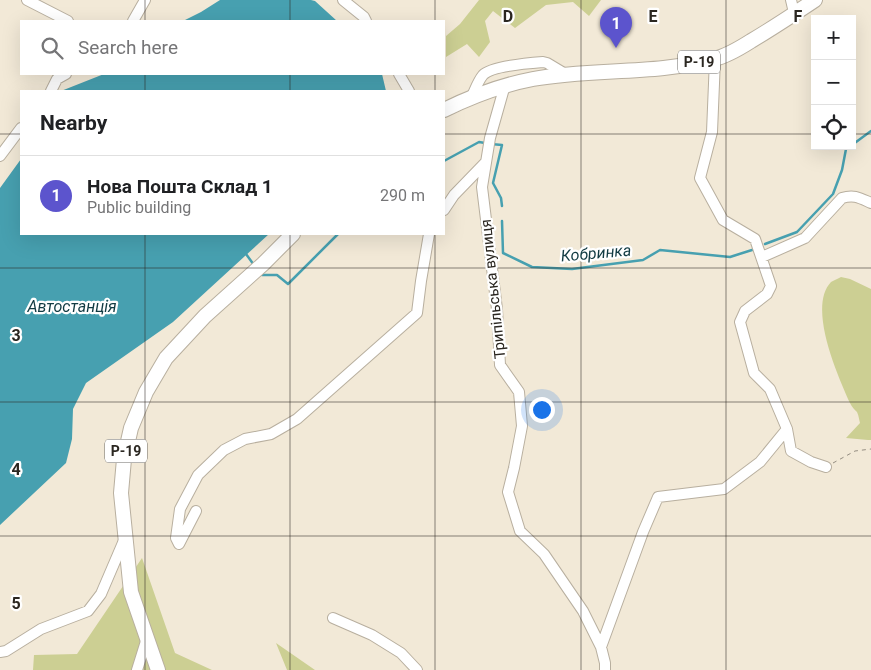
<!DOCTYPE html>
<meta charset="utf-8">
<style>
body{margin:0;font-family:Roboto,sans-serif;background:#f6f6f6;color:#202124}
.controls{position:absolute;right:15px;top:15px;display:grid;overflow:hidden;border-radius:0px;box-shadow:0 5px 20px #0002}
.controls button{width:45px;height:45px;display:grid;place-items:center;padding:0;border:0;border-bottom:1px solid #e0e0e0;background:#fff;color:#202124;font:25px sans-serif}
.you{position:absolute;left:541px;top:409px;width:18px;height:18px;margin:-12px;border:4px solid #fff;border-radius:50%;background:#1a73e8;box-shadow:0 0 0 8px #1a73e833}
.badge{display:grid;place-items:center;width:32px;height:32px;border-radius:50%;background:#5c54cd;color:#fff;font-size:16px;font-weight:700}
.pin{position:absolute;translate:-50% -41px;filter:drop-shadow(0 1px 2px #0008)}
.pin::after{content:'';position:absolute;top:26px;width:18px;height:15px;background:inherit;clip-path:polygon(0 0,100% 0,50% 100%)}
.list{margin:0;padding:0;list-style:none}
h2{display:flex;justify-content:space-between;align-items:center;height:65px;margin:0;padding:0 20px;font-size:21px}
h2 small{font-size:16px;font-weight:400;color:#757577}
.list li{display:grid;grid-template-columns:32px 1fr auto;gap:15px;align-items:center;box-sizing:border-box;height:80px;padding:0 20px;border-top:1px solid #e0e0e0}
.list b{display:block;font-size:19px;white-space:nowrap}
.list p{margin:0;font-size:16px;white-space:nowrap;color:#757577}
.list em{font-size:16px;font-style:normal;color:#757577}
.icon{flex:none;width:28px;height:28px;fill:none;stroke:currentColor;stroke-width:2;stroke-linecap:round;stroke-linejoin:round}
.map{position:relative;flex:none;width:871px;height:670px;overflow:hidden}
.search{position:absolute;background:#fff;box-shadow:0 5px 20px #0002;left:20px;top:20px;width:425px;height:55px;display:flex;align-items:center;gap:12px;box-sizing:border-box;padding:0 18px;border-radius:0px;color:#757577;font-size:19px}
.panel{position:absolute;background:#fff;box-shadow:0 5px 20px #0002;left:20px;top:90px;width:425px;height:145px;border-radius:0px}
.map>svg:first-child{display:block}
</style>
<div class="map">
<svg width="871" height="670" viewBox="0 0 871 670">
<rect width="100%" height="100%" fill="#f2e9d7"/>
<path fill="#cccf93" d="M479 0H601L589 16 573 2 546 5 515 28 493 11 485 21 490 42 479 57 467 44 446 57V36L460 24Z
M841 277 850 279 871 289V440H868L846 438 860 423C859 420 859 416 857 412 854 409 852 407 850 403 838 376 807 307 831 282 834 280 838 279 841 277Z
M142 558 175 653 212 670H33L34 655 77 654Z
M276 643 315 670H287Z"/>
<path fill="#47a0b0" d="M220 0H311L315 1 337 21H183L201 12Z
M104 74H382L386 91H61Z
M21 159V234H269L173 322 86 383 73 409 72 439 66 463 0 525V188Z"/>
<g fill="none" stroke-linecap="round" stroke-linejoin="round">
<path stroke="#47a0b0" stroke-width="2.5" d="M491 144 502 145 493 183 501 198 502 206
M852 145 871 131
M444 161 479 142 485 143
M502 221 503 253 532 267 572 269 643 260 660 250 730 257 752 250
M765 244 797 232 833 194 842 170 846 149 850 146
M246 254 254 265
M261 273 262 275H277L288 284 338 234"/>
<defs>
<path id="minor" d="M27 0 68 21
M343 0 364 17 366 21
M791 0 794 13
M133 21 145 0
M715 59 712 132 700 178 723 220 755 239 771 286 767 294 745 311 740 322 754 373 770 389 787 429 791 451 811 462 826 467
M399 74 409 91
M505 85 490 138 482 187 497 309 500 365 519 392 522 426 514 468 508 492 520 531 544 554 583 611 601 647 605 663V670
M51 91 57 79 66 74
M472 96C475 90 478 81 483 75 491 66 530 63 543 62L547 63 567 75
M0 156 21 128
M444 210 454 195 485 163
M762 257 805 238 842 198C854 194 860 198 871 203
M196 511 179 544 176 538 180 509 198 475 224 450 245 439 271 434 297 419 417 313 421 281 429 234
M333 618 372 635 401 653 417 670
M601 647 643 532 658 497 724 489 760 462 787 429
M0 652 6 651 41 629 88 611 101 594 125 538
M137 670 147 638"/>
<path id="major" d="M444 110C472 96 502 85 533 79 593 68 655 75 714 59 727 56 740 48 751 41 773 28 794 14 815 0
M158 670 131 592 121 493 124 459 131 428 146 392 166 358 205 316 263 264 293 234"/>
</defs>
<use href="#minor" stroke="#b8af9f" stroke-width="12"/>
<use href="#major" stroke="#b8af9f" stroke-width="16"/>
<path stroke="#958e82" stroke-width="1" stroke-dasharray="4 4" stroke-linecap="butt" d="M833 463 855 451 871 449"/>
<use href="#minor" stroke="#fff" stroke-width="10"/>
<use href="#major" stroke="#fff" stroke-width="14"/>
</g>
<path fill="none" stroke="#2b2721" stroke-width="1" stroke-opacity="0.55" d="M145 0V21M290 0V21M435 0V21M581 0V670M726 0V670M145 74V91M290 74V91M435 74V91M0 134H21M444 134H815M852 134H871M145 234V670M290 234V670M435 234V670M0 268H871M0 402H871M0 536H871"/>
<g text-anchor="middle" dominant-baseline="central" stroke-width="4.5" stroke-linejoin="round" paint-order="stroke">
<g fill="#fff" stroke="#6b6864" stroke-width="1">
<rect x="678" y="50.5" width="42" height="23" rx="4"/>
<rect x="105" y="439.5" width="42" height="23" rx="4"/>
</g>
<g font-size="14" font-weight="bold" fill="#2b2721">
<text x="699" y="62">Р-19</text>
<text x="126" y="451">Р-19</text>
</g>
<g font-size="15" fill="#2b2721" stroke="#fff">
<text transform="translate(493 289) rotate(-96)">Трипільська вулиця</text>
</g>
<g font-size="16" font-style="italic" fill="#123b43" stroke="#fff">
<text transform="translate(596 253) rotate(-5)">Кобринка</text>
<text x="72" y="306">Автостанція</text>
</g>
</g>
<g font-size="16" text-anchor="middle" font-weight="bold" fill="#2b2721" stroke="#fff" stroke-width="4.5" stroke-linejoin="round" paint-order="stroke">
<text x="508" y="22">D</text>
<text x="653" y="22">E</text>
<text x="798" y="22">F</text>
<text x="16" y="341">3</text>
<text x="16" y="475">4</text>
<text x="16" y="609">5</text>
</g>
</svg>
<div class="controls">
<button>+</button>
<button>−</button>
<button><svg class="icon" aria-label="locate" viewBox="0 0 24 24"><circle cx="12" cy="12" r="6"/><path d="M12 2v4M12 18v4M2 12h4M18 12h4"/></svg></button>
</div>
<div class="you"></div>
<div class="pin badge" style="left:616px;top:48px">1</div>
<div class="search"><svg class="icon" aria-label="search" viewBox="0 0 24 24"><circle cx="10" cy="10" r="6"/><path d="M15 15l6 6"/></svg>Search here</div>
<section class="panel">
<h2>Nearby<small></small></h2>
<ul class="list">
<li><span class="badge">1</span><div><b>Нова Пошта Склад 1</b><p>Public building</p></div><em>290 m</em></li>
</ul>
</section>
</div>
